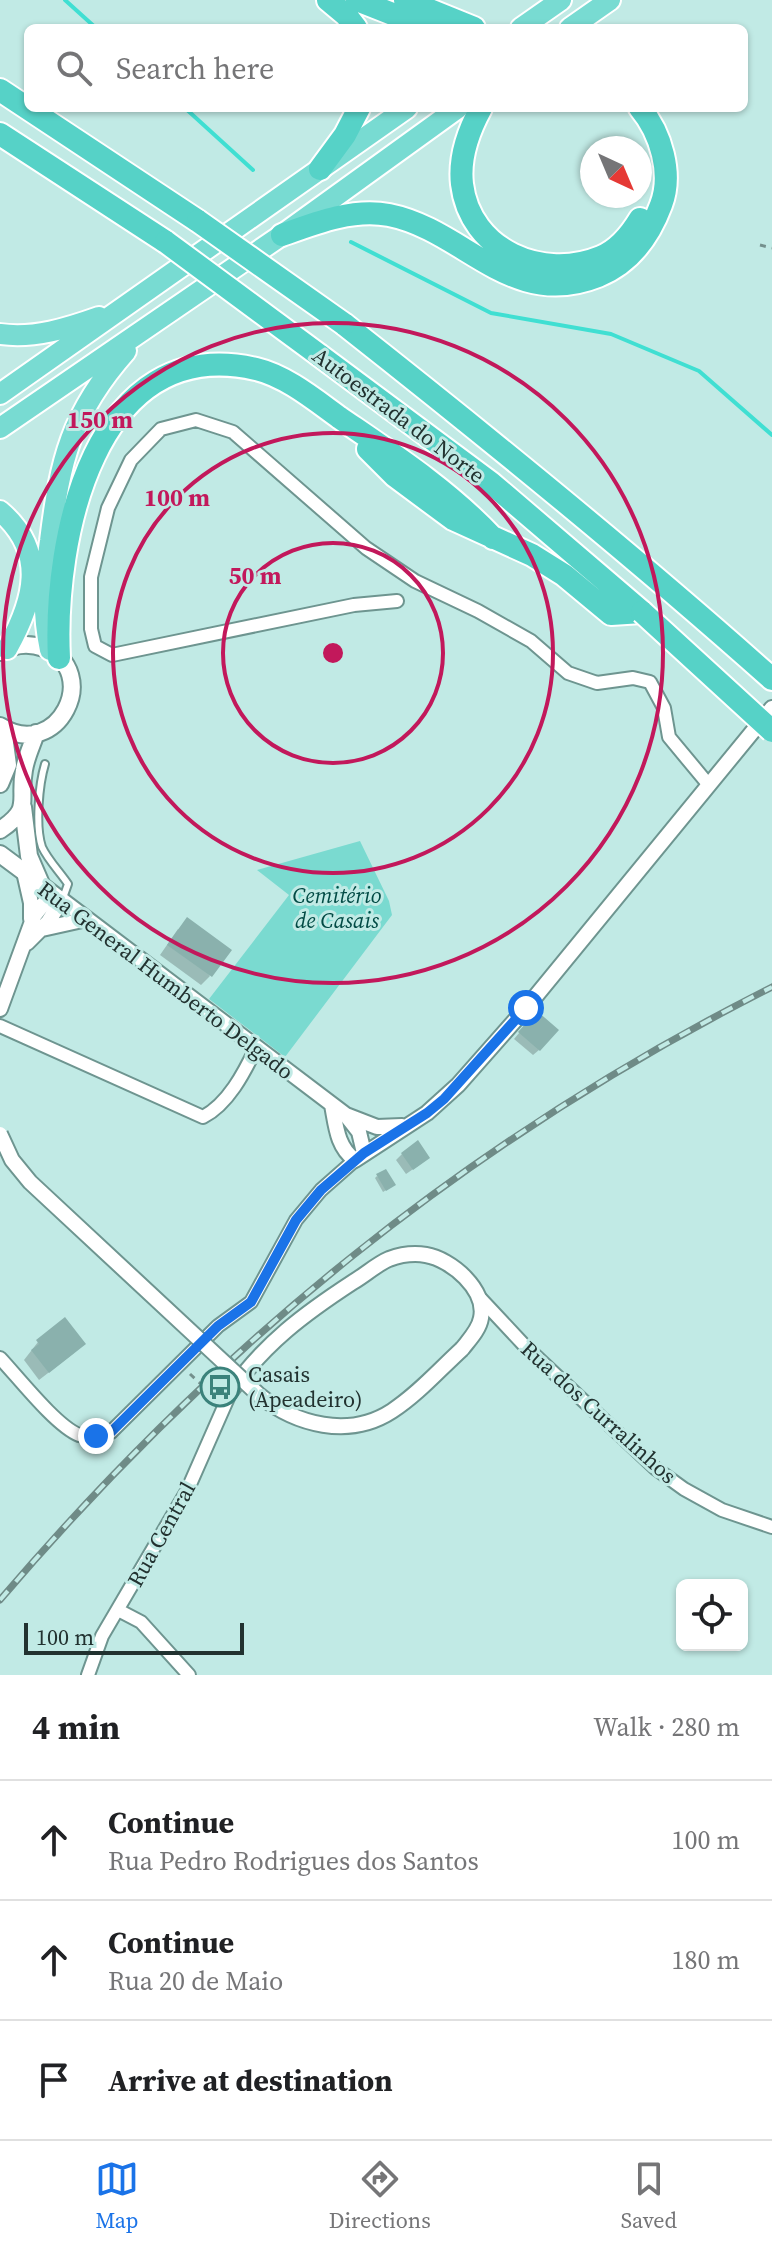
<!DOCTYPE html>
<meta charset="utf-8">
<style>
body{margin:0;font-family:"Source Serif 4",serif;background:#f2f2f2;color:#202124}
.controls{position:absolute;right:24px;bottom:24px;display:grid;overflow:hidden;border-radius:12px;box-shadow:0 2px 6px #0004}
.controls button{width:72px;height:72px;display:grid;place-items:center;padding:0;border:0;border-bottom:2px solid #e0e0e0;background:#fff;color:#202124;font:40px sans-serif}
.compass{position:absolute;left:580px;top:136px;width:72px;height:72px;border-radius:50%;background:#fff;box-shadow:0 2px 6px #0004;rotate:136deg}
.scale{position:absolute;left:24px;bottom:20px;width:220px;box-sizing:border-box;padding-left:8px;border:4px solid #223230;border-top:0;font-size:22px;line-height:28px;white-space:nowrap;color:#223230;-webkit-text-stroke:6px #c1eae5;paint-order:stroke}
.stop{position:absolute;width:24px;height:24px;margin:-18px;border:6px solid #1a73e8;border-radius:50%;background:#fff}
.stop.end{background:#1a73e8;border-color:#fff;box-shadow:0 2px 8px #0008}
.list{margin:0;padding:0;list-style:none}
h2{display:flex;justify-content:space-between;align-items:center;height:104px;margin:0;padding:0 32px;font-size:34px}
h2 small{font-size:26px;font-weight:400;color:#757577}
.list li{display:grid;grid-template-columns:52px 1fr auto;gap:24px;align-items:center;box-sizing:border-box;height:120px;padding:0 32px;border-top:2px solid #e0e0e0}
.list b{display:block;font-size:30px;white-space:nowrap}
.list p{margin:0;font-size:26px;white-space:nowrap;color:#757577}
.list em{font-size:26px;font-style:normal;color:#757577}
.icon{flex:none;width:44px;height:44px;fill:none;stroke:currentColor;stroke-width:2;stroke-linecap:round;stroke-linejoin:round}
.map{position:relative;flex:none;width:772px;height:1675px;overflow:hidden}
.search{position:absolute;background:#fff;box-shadow:0 2px 6px #0004;left:24px;right:24px;top:24px;height:88px;display:flex;align-items:center;gap:20px;box-sizing:border-box;padding:0 28px;border-radius:12px;color:#757577;font-size:30px}
.sheet{height:464px;background:#fff}
nav{display:flex;justify-content:space-around;align-items:center;box-sizing:border-box;height:112px;border-top:2px solid #e0e0e0;background:#fff;font-size:22px;color:#757577}
nav a{display:grid;justify-items:center;gap:4px}
nav .on{color:#1a73e8}
.map>svg:first-child{display:block}
</style>
<div class="map">
<svg width="772" height="1675" viewBox="0 0 772 1675">
<rect width="100%" height="100%" fill="#c1eae5"/>
<path fill="#7adad0" d="M360 841 389 901 392 915 285 1057 209 999 289 895 257 870Z"/>
<path fill="#0003" d="M178 929 210 976 201 985 160 955Z
M531 1019 539 1050 533 1055 514 1039Z
M402 1154 422 1163 406 1174 396 1160Z
M377 1176 391 1187 383 1192 375 1178Z
M38 1342 74 1353 39 1380 24 1360Z"/>
<g fill="none" stroke-linecap="round" stroke-linejoin="round">
<path stroke="#40dfd2" stroke-width="4" d="M65 0 96 28
M185 108 253 170
M351 242 491 313 611 334 699 371 772 435"/>
</g>
<path fill="#8ab1ad" d="M187 917 232 950 212 977 167 945Z
M537 1011 559 1030 540 1051 518 1032Z
M418 1140 430 1158 413 1170 401 1153Z
M386 1169 396 1185 386 1191 376 1174Z
M65 1317 86 1344 49 1373 31 1350 39 1344 36 1340Z"/>
<g fill="none" stroke-linecap="round" stroke-linejoin="round">
<defs>
<path id="service" d="M45 764C39 784 35 826 42 847 48 860 60 872 68 884L63 898"/>
<path id="minor" d="M397 601 354 605 112 655 95 646 91 629V577L108 508 131 460 161 429 196 420 233 432 366 548 415 581 478 611 531 641 568 673 597 683 633 678 650 682 664 708 669 737 708 784
M0 1026 203 1117C228 1104 244 1073 256 1048
M481 1299 524 1345 655 1468 684 1489 722 1510 772 1527
M0 1358C18 1377 56 1426 79 1435 90 1438 101 1435 111 1432L218 1326 251 1302 296 1220 321 1190 355 1160
M118 1610 141 1622 189 1675
M88 1675 102 1636 187 1491 231 1391"/>
<path id="tertiary" d="M24 872 31 903V919
M41 884 346 1115 377 1127 402 1126
M42 929 87 919
M27 943 48 922 62 900
M0 1009 34 916 52 893
M332 1105C336 1126 337 1147 355 1160L427 1113 458 1085 526 1008 772 708
M348 1118 359 1132 364 1153
M231 1391C265 1343 304 1314 353 1282 365 1275 377 1264 389 1259 400 1255 414 1253 426 1255 451 1259 487 1290 481 1318 479 1330 469 1340 462 1349"/>
<path id="secondary" d="M0 726C58 763 103 671 44 648 30 643 14 644 1 652
M0 784 8 765 3 728
M23 807 29 856 41 884
M0 830C33 808 18 802 24 770 26 757 32 745 36 733
M0 854 39 883"/>
<path id="trunk" d="M521 28 561 0
M570 28 610 0
M0 334C34 339 68 328 99 317
M0 394 407 108
M0 428 282 235 458 108
M0 511C48 552 34 601 7 649
M50 650C42 611 44 581 50 541 60 460 71 413 126 351"/>
<path id="motorway" d="M328 0 346 15 356 28
M357 0 428 28
M405 0 474 28
M0 90 198 221
M481 108C469 130 459 158 462 184 470 251 543 281 601 257 618 250 631 234 640 219
M0 134 166 242
M320 169 345 135 359 108
M282 235C315 223 353 208 389 215 465 230 511 311 598 276 630 263 649 237 661 205 673 174 661 133 640 108
M344 324C490 439 633 555 772 679
M319 355 491 483 642 612
M368 449 395 476 453 519 532 555 564 575 611 614 642 612
M59 658C53 540 94 332 256 369 286 376 315 400 340 418 394 455 448 490 493 538"/>
</defs>
<use href="#service" stroke="#6e9590" stroke-width="10"/>
<use href="#minor" stroke="#6e9590" stroke-width="16"/>
<use href="#tertiary" stroke="#6e9590" stroke-width="18"/>
<use href="#secondary" stroke="#6e9590" stroke-width="20"/>
<use href="#trunk" stroke="#fff" stroke-width="24"/>
<use href="#motorway" stroke="#fff" stroke-width="26"/>
<path stroke="#74908d" stroke-width="3" stroke-dasharray="6 6" stroke-linecap="butt" d="M760 245 772 248
M190 1374 202 1385 218 1386"/>
<use href="#service" stroke="#fff" stroke-width="6"/>
<use href="#minor" stroke="#fff" stroke-width="12"/>
<use href="#tertiary" stroke="#fff" stroke-width="14"/>
<use href="#secondary" stroke="#fff" stroke-width="16"/>
<use href="#trunk" stroke="#78dbd2" stroke-width="20"/>
<use href="#motorway" stroke="#56d2c7" stroke-width="22"/>
<defs>
<path id="rail" d="M0 1600C220 1342 469 1140 772 987"/>
</defs>
<use href="#rail" stroke="#6f8b87" stroke-width="7"/>
<use href="#rail" stroke="#c1eae5" stroke-width="4" stroke-dasharray="12" stroke-linecap="butt"/>
<defs>
<path id="tertiary-bridge" d="M0 1134 12 1160 30 1182 259 1395C296 1425 349 1439 392 1411 418 1394 439 1370 462 1349"/>
<path id="motorway-bridge" d="M198 221 344 324
M166 242 319 355
M642 612 772 731"/>
</defs>
<use href="#tertiary-bridge" stroke="#6e9590" stroke-width="18" stroke-linecap="butt"/>
<use href="#motorway-bridge" stroke="#fff" stroke-width="26" stroke-linecap="butt"/>
<use href="#tertiary-bridge" stroke="#fff" stroke-width="14"/>
<use href="#motorway-bridge" stroke="#56d2c7" stroke-width="22"/>
</g>
<g fill="none" stroke-linecap="round" stroke-linejoin="round">
<path stroke="#1a73e8" stroke-width="10" d="M96 1436 111 1432 218 1326 251 1302 296 1220 321 1190 364 1153 427 1113 444 1099 526 1008"/>
</g>
<g fill="none" stroke="#c2185b" stroke-width="4">
<circle cx="333" cy="653" r="110"/>
<circle cx="333" cy="653" r="220"/>
<circle cx="333" cy="653" r="330"/>
</g>
<defs>
<symbol id="bus-ring" viewBox="-11 -11 22 22"><circle r="9.5" fill="#c1eae5" stroke="#3b827b" stroke-width="1.5"/><path d="M-5-6H5V4H4V6H2V4H-2V6H-4V4H-5ZM-3.5-4V0h7V-4ZM-3.5 1.2v1.5H-2V1.2ZM2 1.2v1.5H3.5V1.2Z" fill="#3b827b"/></symbol>
</defs>
<g fill-rule="evenodd">
<use href="#bus-ring" x="198" y="1365" width="44" height="44"/>
</g>
<g text-anchor="middle" dominant-baseline="central" stroke-width="6" stroke-linejoin="round" paint-order="stroke">
<g font-size="22" fill="#223230" stroke="#c1eae5">
<text transform="translate(399 415) rotate(37)">Autoestrada do Norte</text>
<text transform="translate(166 980) rotate(37)">Rua General Humberto Delgado</text>
<text transform="translate(599 1412) rotate(42)">Rua dos Curralinhos</text>
<text transform="translate(161 1534) rotate(-61)">Rua Central</text>
</g>
<g font-size="22" font-style="italic" fill="#014a44" stroke="#c1eae5">
<text x="337" y="895">Cemitério<tspan x="337" dy="25">de Casais</tspan></text>
</g>
<g font-size="22" fill="#223230" stroke="#c1eae5" text-anchor="start">
<text x="248" y="1374">Casais<tspan x="248" dy="25">(Apeadeiro)</tspan></text>
</g>
</g>
<circle cx="333" cy="653" r="12" fill="#c2185b" stroke="#c1eae5" stroke-width="4"/>
<g font-size="24" text-anchor="middle" font-weight="bold" fill="#c2185b" stroke="#c1eae5" stroke-width="6" stroke-linejoin="round" paint-order="stroke">
<text x="100" y="428">150 m</text>
<text x="177" y="506">100 m</text>
<text x="255" y="584">50 m</text>
</g>
</svg>
<div class="controls">
<button><svg class="icon" aria-label="locate" viewBox="0 0 24 24"><circle cx="12" cy="12" r="6"/><path d="M12 2v4M12 18v4M2 12h4M18 12h4"/></svg></button>
</div>
<svg class="compass" viewBox="-18 -18 36 36"><path d="M0-13l5 13h-10z" fill="#e53935"/><path d="M0 13l5-13h-10z" fill="#757577"/></svg>
<div class="scale">100 m</div>
<div class="stop" style="left:526px;top:1008px"></div>
<div class="stop end" style="left:96px;top:1436px"></div>
<div class="search"><svg class="icon" aria-label="search" viewBox="0 0 24 24"><circle cx="10" cy="10" r="6"/><path d="M15 15l6 6"/></svg>Search here</div>
</div>
<section class="sheet">
<h2>4 min<small>Walk · 280 m</small></h2>
<ul class="list">
<li><svg class="icon" aria-label="ahead" viewBox="0 0 24 24"><path d="M12 20V5M6 11l6-6 6 6"/></svg><div><b>Continue</b><p>Rua Pedro Rodrigues dos Santos</p></div><em>100 m</em></li>
<li><svg class="icon" aria-label="ahead" viewBox="0 0 24 24"><path d="M12 20V5M6 11l6-6 6 6"/></svg><div><b>Continue</b><p>Rua 20 de Maio</p></div><em>180 m</em></li>
<li><svg class="icon" aria-label="arrive" viewBox="0 0 24 24"><path d="M6 21V4h12l-3 4 3 4H6"/></svg><div><b>Arrive at destination</b></div></li>
</ul>
</section>
<nav>
<a class="on"><svg class="icon" aria-label="map" viewBox="0 0 24 24"><path d="M3 6l6-2 6 2 6-2v14l-6 2-6-2-6 2zM9 4v14M15 6v14"/></svg>Map</a>
<a><svg class="icon" aria-label="directions" viewBox="0 0 24 24"><path d="M12 3l9 9-9 9-9-9zM9 14v-3h6M13 9l2 2-2 2"/></svg>Directions</a>
<a><svg class="icon" aria-label="saved" viewBox="0 0 24 24"><path d="M7 4h10v16l-5-4-5 4z"/></svg>Saved</a>
</nav>
